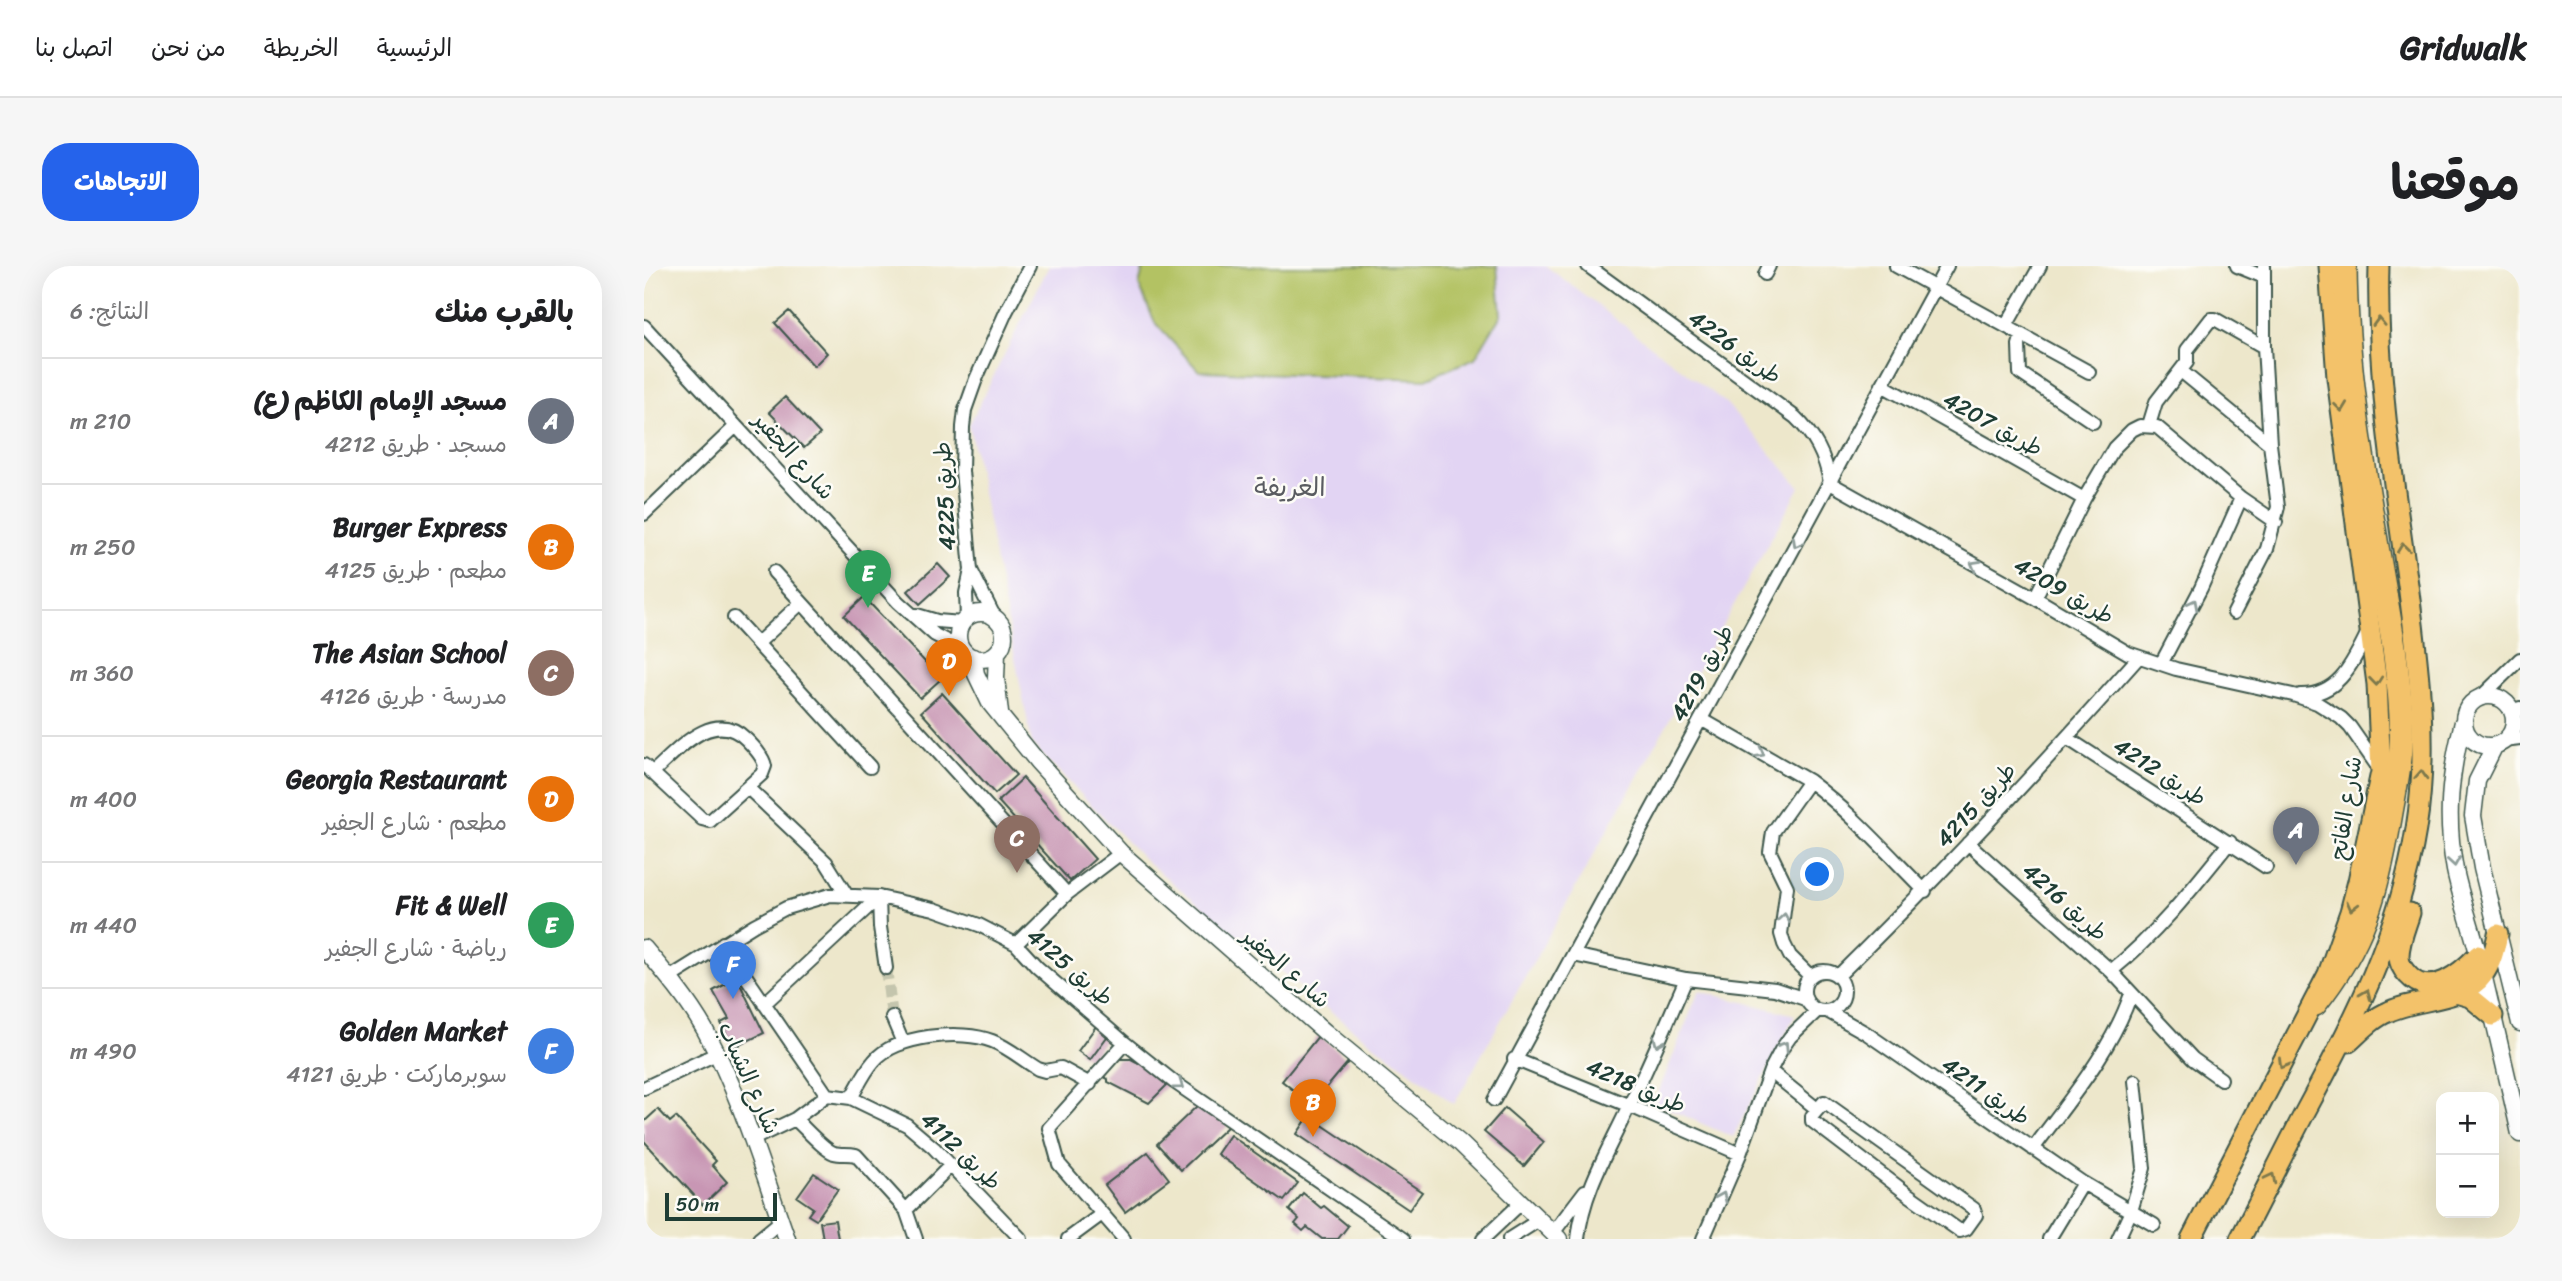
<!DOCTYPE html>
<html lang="ar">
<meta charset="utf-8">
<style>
body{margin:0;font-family:Sriracha,"Playpen Sans Arabic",sans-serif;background:#f6f6f6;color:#202124;direction:rtl}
.controls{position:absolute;right:21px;bottom:21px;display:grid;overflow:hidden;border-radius:14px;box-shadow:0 7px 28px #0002}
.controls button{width:63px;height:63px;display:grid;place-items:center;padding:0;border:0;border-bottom:2px solid #e0e0e0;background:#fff;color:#202124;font:35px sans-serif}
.scale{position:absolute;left:21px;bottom:18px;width:112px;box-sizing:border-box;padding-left:7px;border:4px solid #1f3d34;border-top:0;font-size:19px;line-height:24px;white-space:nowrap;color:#1f3d34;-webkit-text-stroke:5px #fdfcf7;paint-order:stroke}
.you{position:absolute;left:1174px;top:609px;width:24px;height:24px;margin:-18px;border:5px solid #fff;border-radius:50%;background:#1a73e8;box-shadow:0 0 0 10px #1a73e833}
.badge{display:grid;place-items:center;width:46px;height:46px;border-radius:50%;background:#2563eb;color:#fff;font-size:23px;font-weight:700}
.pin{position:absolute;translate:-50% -58px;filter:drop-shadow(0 2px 4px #0008)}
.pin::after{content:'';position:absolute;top:37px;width:24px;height:21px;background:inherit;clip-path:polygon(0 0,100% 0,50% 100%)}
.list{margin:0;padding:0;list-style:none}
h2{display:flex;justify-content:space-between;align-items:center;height:91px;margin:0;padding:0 28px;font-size:30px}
h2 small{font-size:23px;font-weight:400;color:#757577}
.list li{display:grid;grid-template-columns:46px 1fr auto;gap:21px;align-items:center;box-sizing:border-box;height:126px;padding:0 28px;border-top:2px solid #e0e0e0}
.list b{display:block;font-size:26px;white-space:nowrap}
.list p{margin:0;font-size:23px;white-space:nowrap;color:#757577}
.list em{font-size:23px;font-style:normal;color:#757577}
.map{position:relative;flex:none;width:1876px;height:973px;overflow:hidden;direction:ltr;border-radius:28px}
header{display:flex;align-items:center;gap:42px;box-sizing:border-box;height:98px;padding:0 35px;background:#fff;border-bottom:2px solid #e0e0e0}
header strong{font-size:33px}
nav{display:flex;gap:38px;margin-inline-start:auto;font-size:24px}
.intro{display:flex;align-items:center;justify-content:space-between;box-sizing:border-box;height:168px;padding:0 42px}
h1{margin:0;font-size:49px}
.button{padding:18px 32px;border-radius:28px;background:#2563eb;color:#fff;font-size:24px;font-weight:700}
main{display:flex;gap:42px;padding:0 42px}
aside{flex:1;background:#fff;border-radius:28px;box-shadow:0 7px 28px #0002}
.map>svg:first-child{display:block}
</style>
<header>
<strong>Gridwalk</strong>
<nav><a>الرئيسية</a><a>الخريطة</a><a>من نحن</a><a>اتصل بنا</a></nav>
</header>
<div class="intro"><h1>موقعنا</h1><a class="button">الاتجاهات</a></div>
<main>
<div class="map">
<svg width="1876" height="973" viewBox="0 0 1876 973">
<rect width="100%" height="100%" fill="#fdfcf7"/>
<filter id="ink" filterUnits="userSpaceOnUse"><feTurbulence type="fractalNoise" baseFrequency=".0143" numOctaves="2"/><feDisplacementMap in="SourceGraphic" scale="14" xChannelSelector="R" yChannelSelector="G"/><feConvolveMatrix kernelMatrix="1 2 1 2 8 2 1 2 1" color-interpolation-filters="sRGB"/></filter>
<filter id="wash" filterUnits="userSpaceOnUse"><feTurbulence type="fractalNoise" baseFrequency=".00686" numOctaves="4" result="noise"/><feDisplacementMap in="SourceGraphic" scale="28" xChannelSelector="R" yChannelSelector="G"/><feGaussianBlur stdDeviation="1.57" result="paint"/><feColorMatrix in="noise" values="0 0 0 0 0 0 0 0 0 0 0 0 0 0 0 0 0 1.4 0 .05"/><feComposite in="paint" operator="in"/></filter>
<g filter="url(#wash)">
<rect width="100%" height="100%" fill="#ede7cb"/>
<path fill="#e2d4f3" d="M405 0H902L1082 137 1156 221 810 838 689 748 502 595 388 478 325 159Z
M1055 725 1151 749 1089 871 1010 837Z"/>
<path fill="#b3c264" stroke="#69804c" stroke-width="2" d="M500 0H853L857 49 831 92 782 113 555 105 511 57 495 19Z"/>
<g id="blocks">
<path fill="#c896b4" d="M145 45 183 87 170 100 131 57Z
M141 131 176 168 160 182 125 146Z
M294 298 306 311 276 338 264 325Z
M220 331 297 413 276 432 200 350Z
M298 427 372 509 351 528 277 446Z
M379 512 451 593 426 615 354 535Z
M93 712 120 767 89 782 77 757 85 753 69 725Z
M453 759 465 768 446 794 434 785Z
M675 769 705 795 668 839 638 815Z
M473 793H487L508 804 524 818 505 837 464 816V813L458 810Z
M554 839 584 860 537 904 513 878Z
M861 842 900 876 880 900 840 866Z
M14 843 26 856 32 851 72 895 68 899 83 916 59 939 0 875V856Z
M665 850 778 926 765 944 653 868Z
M586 869 654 917 640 935 573 888Z
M504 886 525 913 481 946 461 919Z
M170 907 194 923 172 954 164 949 169 942 153 931Z
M659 927 677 942 680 940 704 960 694 973H678L663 961 659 965 651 958 655 953 645 944Z
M191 954 194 973H179L176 956Z"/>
</g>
</g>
<g filter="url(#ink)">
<use href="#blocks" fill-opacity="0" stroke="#3e564b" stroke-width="2"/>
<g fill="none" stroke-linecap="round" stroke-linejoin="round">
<path stroke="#c4c5ad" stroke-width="12" stroke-dasharray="12 6" stroke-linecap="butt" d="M242 702 248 751"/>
<defs>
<path id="minor" d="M944 0 1151 151C1171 170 1181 190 1186 216
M1252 0 1445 106
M1593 0 1620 11
M1121 8 1125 0
M0 60 254 336 291 369 318 383
M1362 60 1396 0
M1378 69 1375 79 1376 107 1449 156
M1537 105 1626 178
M1238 119 1440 233
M1505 159 1512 136 1543 96V84L1567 53H1571L1620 81
M1186 217 1391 332 1484 387 1532 403 1649 429 1673 437 1697 452 1706 461 1736 504
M0 248 92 160
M130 306 423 628
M1391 332 1440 233 1470 182 1488 164 1496 160 1513 161 1597 232 1632 256
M1590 347 1623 283 1634 241 1626 178 1620 81V0
M273 349 293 355 318 357
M350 350 327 304 318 205 319 161 321 144 332 113 362 46 386 0
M90 352 226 501
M323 352 322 327 327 304
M114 377 157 337
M1517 398 1557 322 1597 232
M1656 429C1695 430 1709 396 1724 366
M1837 431 1876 393
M1869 450 1876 442
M1057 453 1165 515C1208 547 1243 587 1281 625
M1423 472 1622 601
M1859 475 1876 473
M0 499 58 553 66 555 118 508 121 500C119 490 109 480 102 473 69 440 32 486 8 507
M1165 515 1129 566 1126 586 1143 621 1137 668 1140 678 1146 690 1166 710
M104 522 182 596 202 628
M1324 577 1467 705 1549 793 1577 813
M235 631 236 661 242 702
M79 677 183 829
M372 678 423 628 477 587
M929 689 1042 713 1131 723 1161 733
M1160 725a20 20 0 1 1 40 0a20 20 0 1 1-40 0Z
M1467 705C1512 669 1549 622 1586 576
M1194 710C1298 608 1397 501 1494 392
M25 712 110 659 142 642 186 629 235 631 290 643 335 659 372 678 393 701 481 777 530 816 759 973
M120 738 235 631
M1183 745 1222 767 1439 917 1510 959
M248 751 259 777
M870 793 986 840 1096 888
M1126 805 1173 843
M0 822 72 788
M207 832C214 820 221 805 230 795 251 769 318 763 348 775 364 781 379 794 394 803L401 805 417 802 446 818
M850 834 1303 0
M1180 836 1330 943 1332 949 1322 963 1316 965 1265 929 1168 855V850Z
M151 853C161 862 179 883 190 887 197 889 204 887 212 889L262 944 272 973
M109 873 151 853 183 829 207 832 263 859 290 882 377 973
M1389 883C1425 834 1467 786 1487 728
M262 944 306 900
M909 967 941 925
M115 973 137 955
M424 973 458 948
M480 973 415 898 405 862 481 777
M839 973 877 937
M865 973 895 954
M934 973C939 925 964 885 984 842 1005 800 1023 756 1042 713
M1059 973 1096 888 1126 805 1137 784 1146 771 1174 744
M1405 973 1439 917
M1474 973 1487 945 1500 902 1491 815"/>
<path id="tertiary" d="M314 370a23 23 0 1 1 46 0a23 23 0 1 1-46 0Z
M353 387 352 412 356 447
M329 391 332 408 346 437 393 495 477 587 681 766 816 877 915 973
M1820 455a25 25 0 1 1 50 0a25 25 0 1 1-50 0Z
M1819 456C1806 508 1801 550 1811 604 1817 633 1828 662 1835 691 1849 750 1863 809 1876 868
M1851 479 1833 515 1829 550 1838 602 1876 757
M0 682C22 708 44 734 61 764 97 830 118 903 143 973"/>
<path id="primary" d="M1766 647C1762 660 1755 676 1755 690 1755 697 1759 704 1764 709 1786 734 1818 706 1834 689
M1812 727 1826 731 1849 750
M1705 776C1717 765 1729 752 1744 746 1770 733 1821 735 1839 709 1848 697 1851 682 1854 668
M1547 973 1684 708 1706 646 1714 615 1737 506 1733 418 1693 112 1685 0
M1596 973C1618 931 1639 888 1661 846 1710 755 1756 665 1772 563 1785 484 1775 404 1765 326 1750 218 1732 109 1735 0"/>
<path id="motorway" d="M1671 738C1720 677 1733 627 1746 552 1750 529 1755 505 1757 483 1759 449 1754 414 1750 381 1730 256 1702 127 1701 0"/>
</defs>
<use href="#minor" stroke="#3e564b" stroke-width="16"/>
<use href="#tertiary" stroke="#3e564b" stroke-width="19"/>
<use href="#primary" stroke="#3e564b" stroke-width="23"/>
<use href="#motorway" stroke="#3e564b" stroke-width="26"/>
<use href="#minor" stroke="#fff" stroke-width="12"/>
<use href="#tertiary" stroke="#fff" stroke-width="16"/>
<use href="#primary" stroke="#f3c26a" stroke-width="19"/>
<use href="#motorway" stroke="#f3c26a" stroke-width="23"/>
</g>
<defs><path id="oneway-chevron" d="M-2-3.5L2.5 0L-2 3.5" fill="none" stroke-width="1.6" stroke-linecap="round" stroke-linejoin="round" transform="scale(1.75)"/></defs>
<g stroke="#7e794c">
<use href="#oneway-chevron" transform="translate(1735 56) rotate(-91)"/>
<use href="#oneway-chevron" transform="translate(1697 141) rotate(83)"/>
<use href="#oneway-chevron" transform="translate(1759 282) rotate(-97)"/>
<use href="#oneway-chevron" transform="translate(1732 415) rotate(84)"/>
<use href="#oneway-chevron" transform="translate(1777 509) rotate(-87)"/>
<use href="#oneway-chevron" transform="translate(1708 640) rotate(105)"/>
<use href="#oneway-chevron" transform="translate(1722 728) rotate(-68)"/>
<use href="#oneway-chevron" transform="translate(1639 798) rotate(120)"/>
<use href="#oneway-chevron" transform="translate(1627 912) rotate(-63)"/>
</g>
<g stroke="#8f9e9a">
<use href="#oneway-chevron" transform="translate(1153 277) rotate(119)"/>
<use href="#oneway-chevron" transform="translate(1331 299) rotate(-151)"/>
<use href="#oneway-chevron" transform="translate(1549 338) rotate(-63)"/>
<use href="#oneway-chevron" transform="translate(1116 487) rotate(29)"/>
<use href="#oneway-chevron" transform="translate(1810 596) rotate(81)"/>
<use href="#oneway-chevron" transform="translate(1140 652) rotate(-81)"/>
<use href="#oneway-chevron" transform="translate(1014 776) rotate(114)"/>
<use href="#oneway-chevron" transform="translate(1140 780) rotate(-57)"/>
<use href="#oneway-chevron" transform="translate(535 819) rotate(36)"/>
<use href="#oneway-chevron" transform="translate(1078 931) rotate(-66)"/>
</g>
</g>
<g text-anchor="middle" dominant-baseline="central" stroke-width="5" stroke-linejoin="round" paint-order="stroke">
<g font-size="23" fill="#1f3d34" stroke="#fdfcf7">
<text transform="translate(1091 81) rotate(36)">طريق 4226</text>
<text transform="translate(1349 158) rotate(29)">طريق 4207</text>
<text transform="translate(150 190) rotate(48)">شارع الجفير</text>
<text transform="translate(301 230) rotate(-93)">طريق 4225</text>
<text transform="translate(1420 325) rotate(30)">طريق 4209</text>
<text transform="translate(1058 407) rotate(-61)">طريق 4219</text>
<text transform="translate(1516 506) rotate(33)">طريق 4212</text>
<text transform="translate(1332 539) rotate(-47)">طريق 4215</text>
<text transform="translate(1702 542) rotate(-81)">شارع الفاتح</text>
<text transform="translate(1421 636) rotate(42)">طريق 4216</text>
<text transform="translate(426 701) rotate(41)">طريق 4125</text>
<text transform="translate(642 702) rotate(41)">شارع الجفير</text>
<text transform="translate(105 812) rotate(66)">شارع الشباب</text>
<text transform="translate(992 820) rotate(23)">طريق 4218</text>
<text transform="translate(1342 825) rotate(35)">طريق 4211</text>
<text transform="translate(317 885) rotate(44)">طريق 4112</text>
</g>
<g font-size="26" fill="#5a5c61" stroke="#fdfcf7">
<text x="646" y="221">الغريفة</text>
</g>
</g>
</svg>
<div class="controls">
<button>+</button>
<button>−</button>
</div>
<div class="scale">50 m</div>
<div class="you"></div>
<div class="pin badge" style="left:1652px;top:599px;background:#6b7280">A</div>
<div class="pin badge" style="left:669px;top:871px;background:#e8710a">B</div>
<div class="pin badge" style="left:373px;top:607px;background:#8d6e63">C</div>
<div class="pin badge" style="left:305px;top:430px;background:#e8710a">D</div>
<div class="pin badge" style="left:224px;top:342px;background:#2e9e5b">E</div>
<div class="pin badge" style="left:89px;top:733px;background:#3f7fe0">F</div>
</div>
<aside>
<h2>بالقرب منك<small>النتائج: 6</small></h2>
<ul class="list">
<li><span class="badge" style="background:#6b7280">A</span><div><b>مسجد الإمام الكاظم (ع)</b><p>مسجد · طريق 4212</p></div><em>210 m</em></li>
<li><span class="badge" style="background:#e8710a">B</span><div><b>Burger Express</b><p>مطعم · طريق 4125</p></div><em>250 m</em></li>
<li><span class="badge" style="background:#8d6e63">C</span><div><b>The Asian School</b><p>مدرسة · طريق 4126</p></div><em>360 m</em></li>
<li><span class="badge" style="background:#e8710a">D</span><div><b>Georgia Restaurant</b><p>مطعم · شارع الجفير</p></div><em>400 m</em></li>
<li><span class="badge" style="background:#2e9e5b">E</span><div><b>Fit &amp; Well</b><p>رياضة · شارع الجفير</p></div><em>440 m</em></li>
<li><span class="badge" style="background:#3f7fe0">F</span><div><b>Golden Market</b><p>سوبرماركت · طريق 4121</p></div><em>490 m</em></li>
</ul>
</aside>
</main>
